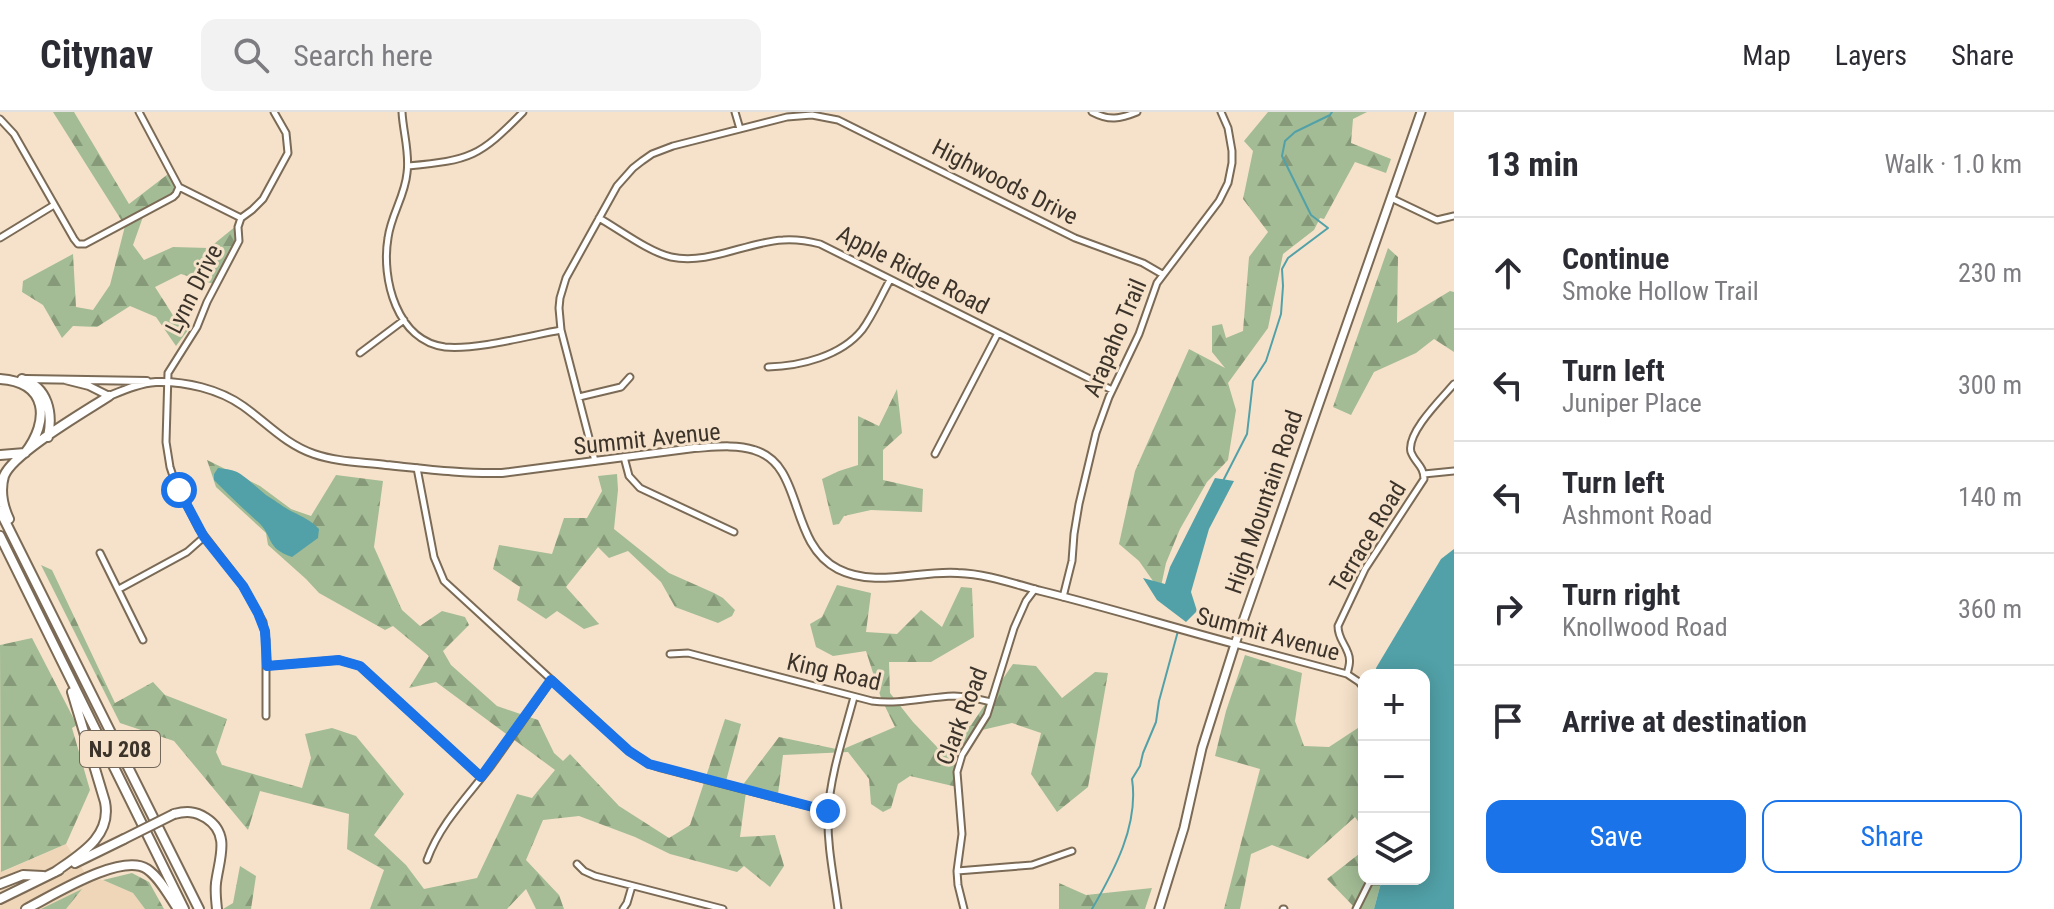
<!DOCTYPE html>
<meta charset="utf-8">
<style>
body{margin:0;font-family:"Roboto Condensed",sans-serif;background:#f2f2f3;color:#2b2b33}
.controls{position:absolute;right:24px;bottom:24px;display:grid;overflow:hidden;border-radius:16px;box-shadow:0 4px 20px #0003}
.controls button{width:72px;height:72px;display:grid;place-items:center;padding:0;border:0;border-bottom:2px solid #e1e1e2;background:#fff;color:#2b2b33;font:40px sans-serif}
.stop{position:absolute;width:24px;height:24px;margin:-18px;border:6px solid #1a73e8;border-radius:50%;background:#fff}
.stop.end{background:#1a73e8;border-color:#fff;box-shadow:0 2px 8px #0008}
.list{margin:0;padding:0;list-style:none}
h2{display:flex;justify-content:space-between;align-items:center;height:104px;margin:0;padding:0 32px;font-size:34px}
h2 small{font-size:26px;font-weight:400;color:#7c7c81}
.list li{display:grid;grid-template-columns:52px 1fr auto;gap:24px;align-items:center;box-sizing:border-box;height:112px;padding:0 32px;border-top:2px solid #e1e1e2}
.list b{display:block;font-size:30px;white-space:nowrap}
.list p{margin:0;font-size:26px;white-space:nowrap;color:#7c7c81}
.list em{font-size:26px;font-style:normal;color:#7c7c81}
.actions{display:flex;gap:16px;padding:24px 32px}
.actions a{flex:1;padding:18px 0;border:2px solid #1a73e8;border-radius:16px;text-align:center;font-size:28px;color:#1a73e8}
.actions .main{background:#1a73e8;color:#fff}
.icon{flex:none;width:44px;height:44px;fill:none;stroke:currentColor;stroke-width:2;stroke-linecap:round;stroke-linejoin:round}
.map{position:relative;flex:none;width:1454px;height:797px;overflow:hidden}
header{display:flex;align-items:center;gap:48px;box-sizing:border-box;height:112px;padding:0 40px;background:#fff;border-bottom:2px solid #e1e1e2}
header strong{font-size:38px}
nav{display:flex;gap:44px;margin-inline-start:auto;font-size:28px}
.search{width:560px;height:72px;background:#f2f2f3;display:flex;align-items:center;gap:20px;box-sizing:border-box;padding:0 28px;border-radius:16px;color:#7c7c81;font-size:30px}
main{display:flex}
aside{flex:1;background:#fff}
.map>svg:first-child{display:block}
</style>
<header>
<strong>Citynav</strong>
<div class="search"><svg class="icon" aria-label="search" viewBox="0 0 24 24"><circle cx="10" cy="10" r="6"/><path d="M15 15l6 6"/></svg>Search here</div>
<nav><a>Map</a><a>Layers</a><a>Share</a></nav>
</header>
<main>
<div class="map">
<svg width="1454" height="797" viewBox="0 0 1454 797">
<defs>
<pattern id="forest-firs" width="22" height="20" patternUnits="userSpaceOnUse" patternTransform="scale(2)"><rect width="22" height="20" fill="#a3bc95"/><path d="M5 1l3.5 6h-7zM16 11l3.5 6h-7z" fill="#869a7a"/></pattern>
</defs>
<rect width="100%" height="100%" fill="#f6e2ca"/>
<path fill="#efd6b8" d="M66 732 89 767 103 768 133 781 145 797H0V757L2 760Z"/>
<path fill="url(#forest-firs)" d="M53 0H74L129 92 172 59 180 82 144 102 133 133 144 148 173 135 209 136 236 114 241 128 217 173 181 162 155 175 176 208 191 214 176 234 156 205 130 194 97 215 73 214 62 226 43 193 22 180 23 169 73 142 76 195 93 198 110 173 125 114Z
M1268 0H1367L1353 7 1351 31 1391 47 1386 61 1355 50 1324 107 1320 106 1314 118 1283 142 1268 216 1228 271 1236 298 1228 348 1207 370 1180 417 1166 451 1160 479 1139 449 1119 432 1135 359 1189 237 1225 256 1212 240V214L1222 212 1226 226 1243 219 1249 145 1268 120 1243 87 1253 39 1244 29Z
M1388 136 1398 145 1397 211 1450 179 1454 180V240L1434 227 1416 241 1374 260 1351 303 1333 295Z
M897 277 902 321 883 338V368L923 377 922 400 871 398 844 404 839 412 833 413 822 367 839 359 858 353V304L879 314Z
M207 348 260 374 291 397 311 404 336 363 383 369 374 435 402 498 420 514 442 499 465 505 469 513 443 539 451 553 497 594 538 608 554 641 563 649 570 642 619 694 669 726 690 713 725 607 741 612 725 673 739 678 779 625 841 638 895 615 881 586 866 539 833 544 816 535 810 512 822 505 837 473 871 481 866 520 897 522 921 498 942 515 961 475 972 476 974 525 931 550H889L890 581 913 610 939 637 971 613 1013 552 1036 554 1062 586 1095 560 1108 561 1088 675 1057 700 1031 662 1041 621 1012 611 982 618 963 642 957 675 910 664 898 672 891 696 883 700 871 692 869 667 848 640 783 643 777 690 746 680 740 725 775 723 784 754 770 775 744 754 737 760 670 742 635 725 579 704 543 708 526 748 559 783 564 797H536L526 777 507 797H370L384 758 347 737 349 702 260 679 248 718 174 629 120 611 41 453 52 458 115 591 153 570 165 583 227 607 216 640 222 653 302 676 311 646 305 622 332 616 356 624 404 682 374 723 406 753 424 777 477 766 517 682 532 686 555 658 436 570 409 576 429 544 393 514 385 518 319 481 306 467 268 433 266 421 216 375Z
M617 362 618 378 614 417 669 461 714 481 723 486 735 498 732 504 718 511 675 495 661 470 628 439 609 446 598 435 566 475 599 512 584 517 557 499 546 507 517 488 520 475 493 457 499 433 552 442 564 406H587L602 379 598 364Z
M32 526 77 613 72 616 90 678 66 732 1 760 0 533Z
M1245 543 1302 561 1295 609 1304 634 1329 635 1364 612V718L1355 705 1308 747 1272 733 1251 742 1240 797H1224L1260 657 1215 644 1226 599Z
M1364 738V767H1382L1374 797H1356L1327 767Z
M240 754 256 764 251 797H223L233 791Z
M132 761 149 770 164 797H145L133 781 103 768Z
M1059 771 1086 783 1152 776 1145 797H1059Z
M82 777 66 797H41Z"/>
<path fill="#52a1a8" d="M218 356C225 357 230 357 237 360 244 363 258 377 266 383 273 387 286 397 293 400 303 405 312 409 319 417L318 426 292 445C265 436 274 424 257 409 242 396 228 382 214 368V362Z
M1215 366 1234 369 1209 417 1191 480 1197 499 1186 510 1157 488 1143 466 1165 472 1170 455Z
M1454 437V797H1374L1382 767H1424V563H1377L1376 556 1441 447Z"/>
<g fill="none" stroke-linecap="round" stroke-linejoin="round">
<path stroke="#52a1a8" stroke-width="2" d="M1223 369 1247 322 1253 269 1266 249 1281 202 1283 174 1282 157 1288 146 1328 116 1311 103 1282 44 1285 29 1295 20 1330 3 1332 0
M1092 797C1114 759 1139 713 1132 667L1140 654 1143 641 1156 610 1159 589 1178 519"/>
<defs>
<path id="minor" d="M139 0 179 75 241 106
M402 0C403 20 410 41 407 61 405 84 391 103 388 126 381 167 397 229 445 235 477 238 528 224 561 218
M735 0 740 17
M1092 0C1109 9 1120 7 1137 0
M0 7 14 22 74 127 78 132H85L173 85 176 82 179 75
M408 54C471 48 479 45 523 0
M1391 86 1437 108 1454 104
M241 106 238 115 239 129 207 190 197 215 168 261 166 330 170 355 174 367 199 417 243 474 263 510 266 528V604
M241 106 252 98 263 87 288 41 286 21 274 0
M599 106C620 118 649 140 671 145 709 153 746 130 783 128 796 127 808 129 820 132L1112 278
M0 126 54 93
M360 241 404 208
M768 255C801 254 841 244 862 218 873 203 881 184 890 168
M579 285 621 275 630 265
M935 342 998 221
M624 345 629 364 640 376 734 420
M595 349 561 218 559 196 560 186 566 166 617 74 633 56 642 49 652 42 673 34 787 5 812 3 838 8 1075 126 1143 151 1162 162
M417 356 434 445 444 469 629 639 649 652 661 656 828 699
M1424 362 1454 359
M100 441 143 528
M119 477 187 440 204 425
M1063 485 1072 449 1074 422 1079 392 1096 321 1109 285 1139 222 1157 171 1219 89 1228 71 1232 51V39L1228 16 1221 0
M1235 532 1347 562 1359 570 1364 576
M670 542 688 541 872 589C899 593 926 585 954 584 967 584 979 587 991 590
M267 554 339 548 360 554 481 665
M1347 562C1349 555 1351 548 1348 541 1344 530 1338 526 1338 514L1365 457 1424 367C1424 354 1415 351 1411 340 1406 321 1442 286 1454 272
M427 748C440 712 467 685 490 655 511 626 531 597 551 568
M577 752 584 759 595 764 723 797
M957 759 1032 753 1072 739
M623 797 627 791 632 774
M838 797C834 766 827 734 828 702 830 663 844 623 854 585
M964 797 958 773 957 759 962 722 957 660 962 643 987 603 1014 516 1026 489 1035 477
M1283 797H1284
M1356 797 1371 767"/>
<path id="tertiary" d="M26 267 147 269
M65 268 89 274 109 284C124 278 140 271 156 270 185 269 219 277 243 294 267 311 285 332 314 342 337 350 362 350 386 353 425 357 463 362 502 361L694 336C713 335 736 332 754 338 805 353 787 430 838 457 875 476 919 458 958 461 987 462 1014 472 1041 479 1106 495 1171 515 1235 532"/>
<path id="secondary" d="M1159 797 1184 716 1202 636 1235 532 1421 0"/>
<path id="trunk" d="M0 267C48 270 50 309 25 341L0 343
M22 267C48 275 53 301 48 325
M0 399 199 797
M9 407C3 394 0 378 4 364 13 341 86 299 109 284
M0 424 184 797
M174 702C186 699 195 699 206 706 231 722 219 747 216 771 215 780 216 788 217 797
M75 751 124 727
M55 760C79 743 112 725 105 690L72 580
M0 772 23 763 43 764
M0 787 59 758
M26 797C52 784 121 740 147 757 160 766 169 784 178 797"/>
</defs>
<use href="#minor" stroke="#7b6a55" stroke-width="9"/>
<use href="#tertiary" stroke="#7b6a55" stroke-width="10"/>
<use href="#secondary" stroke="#7b6a55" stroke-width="11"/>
<use href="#trunk" stroke="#7b6a55" stroke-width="12"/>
<use href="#minor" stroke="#fff" stroke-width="5"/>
<use href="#tertiary" stroke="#fff" stroke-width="6"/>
<use href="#secondary" stroke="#fff" stroke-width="7"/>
<use href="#trunk" stroke="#fff" stroke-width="8"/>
<defs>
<path id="trunk-bridge" d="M124 727 174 702"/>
</defs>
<use href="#trunk-bridge" stroke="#7b6a55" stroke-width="12" stroke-linecap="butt"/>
<use href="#trunk-bridge" stroke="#fff" stroke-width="8"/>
</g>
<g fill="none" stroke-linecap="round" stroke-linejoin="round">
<path stroke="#1a73e8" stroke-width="10" d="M179 378 204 425 243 474 258 501 265 519 267 554 339 548 360 554 481 665 551 568 629 639 649 652 828 699"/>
</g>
<g text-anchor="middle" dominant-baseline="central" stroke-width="6" stroke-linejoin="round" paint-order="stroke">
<rect fill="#f6e2ca" stroke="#74685b" stroke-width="2" x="80" y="619" width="80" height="36" rx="6"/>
<g font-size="22" font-weight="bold" fill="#3c342b">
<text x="120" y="637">NJ 208</text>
</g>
<g font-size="24" fill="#3c342b" stroke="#f6e2ca">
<text transform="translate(1005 70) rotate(27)">Highwoods Drive</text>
<text transform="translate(913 158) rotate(27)">Apple Ridge Road</text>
<text transform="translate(194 177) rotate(-63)">Lynn Drive</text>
<text transform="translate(1115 226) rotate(-67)">Arapaho Trail</text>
<text transform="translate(647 327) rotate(-6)">Summit Avenue</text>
<text transform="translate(1264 390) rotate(-71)">High Mountain Road</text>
<text transform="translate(1368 425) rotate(-59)">Terrace Road</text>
<text transform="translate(1268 522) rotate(15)">Summit Avenue</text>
<text transform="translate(834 560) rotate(13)">King Road</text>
<text transform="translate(962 604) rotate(-69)">Clark Road</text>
</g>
</g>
</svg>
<div class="controls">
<button>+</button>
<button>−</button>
<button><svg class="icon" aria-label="layers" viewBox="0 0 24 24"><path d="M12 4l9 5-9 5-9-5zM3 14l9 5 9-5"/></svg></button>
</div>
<div class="stop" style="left:179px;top:378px"></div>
<div class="stop end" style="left:828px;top:699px"></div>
</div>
<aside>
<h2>13 min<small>Walk · 1.0 km</small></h2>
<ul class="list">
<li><svg class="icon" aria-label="ahead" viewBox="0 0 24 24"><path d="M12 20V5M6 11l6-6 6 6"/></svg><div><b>Continue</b><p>Smoke Hollow Trail</p></div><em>230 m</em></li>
<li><svg class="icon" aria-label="left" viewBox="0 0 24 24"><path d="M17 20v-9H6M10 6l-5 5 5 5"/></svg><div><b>Turn left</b><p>Juniper Place</p></div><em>300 m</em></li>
<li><svg class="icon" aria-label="left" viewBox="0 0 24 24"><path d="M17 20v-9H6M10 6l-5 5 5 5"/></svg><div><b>Turn left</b><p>Ashmont Road</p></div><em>140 m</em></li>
<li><svg class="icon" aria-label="right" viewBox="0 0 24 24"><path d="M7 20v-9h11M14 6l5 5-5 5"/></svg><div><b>Turn right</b><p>Knollwood Road</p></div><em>360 m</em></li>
<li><svg class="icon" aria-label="arrive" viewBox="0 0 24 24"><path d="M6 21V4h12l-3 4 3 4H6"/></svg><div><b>Arrive at destination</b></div></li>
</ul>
<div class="actions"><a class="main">Save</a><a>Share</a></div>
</aside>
</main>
